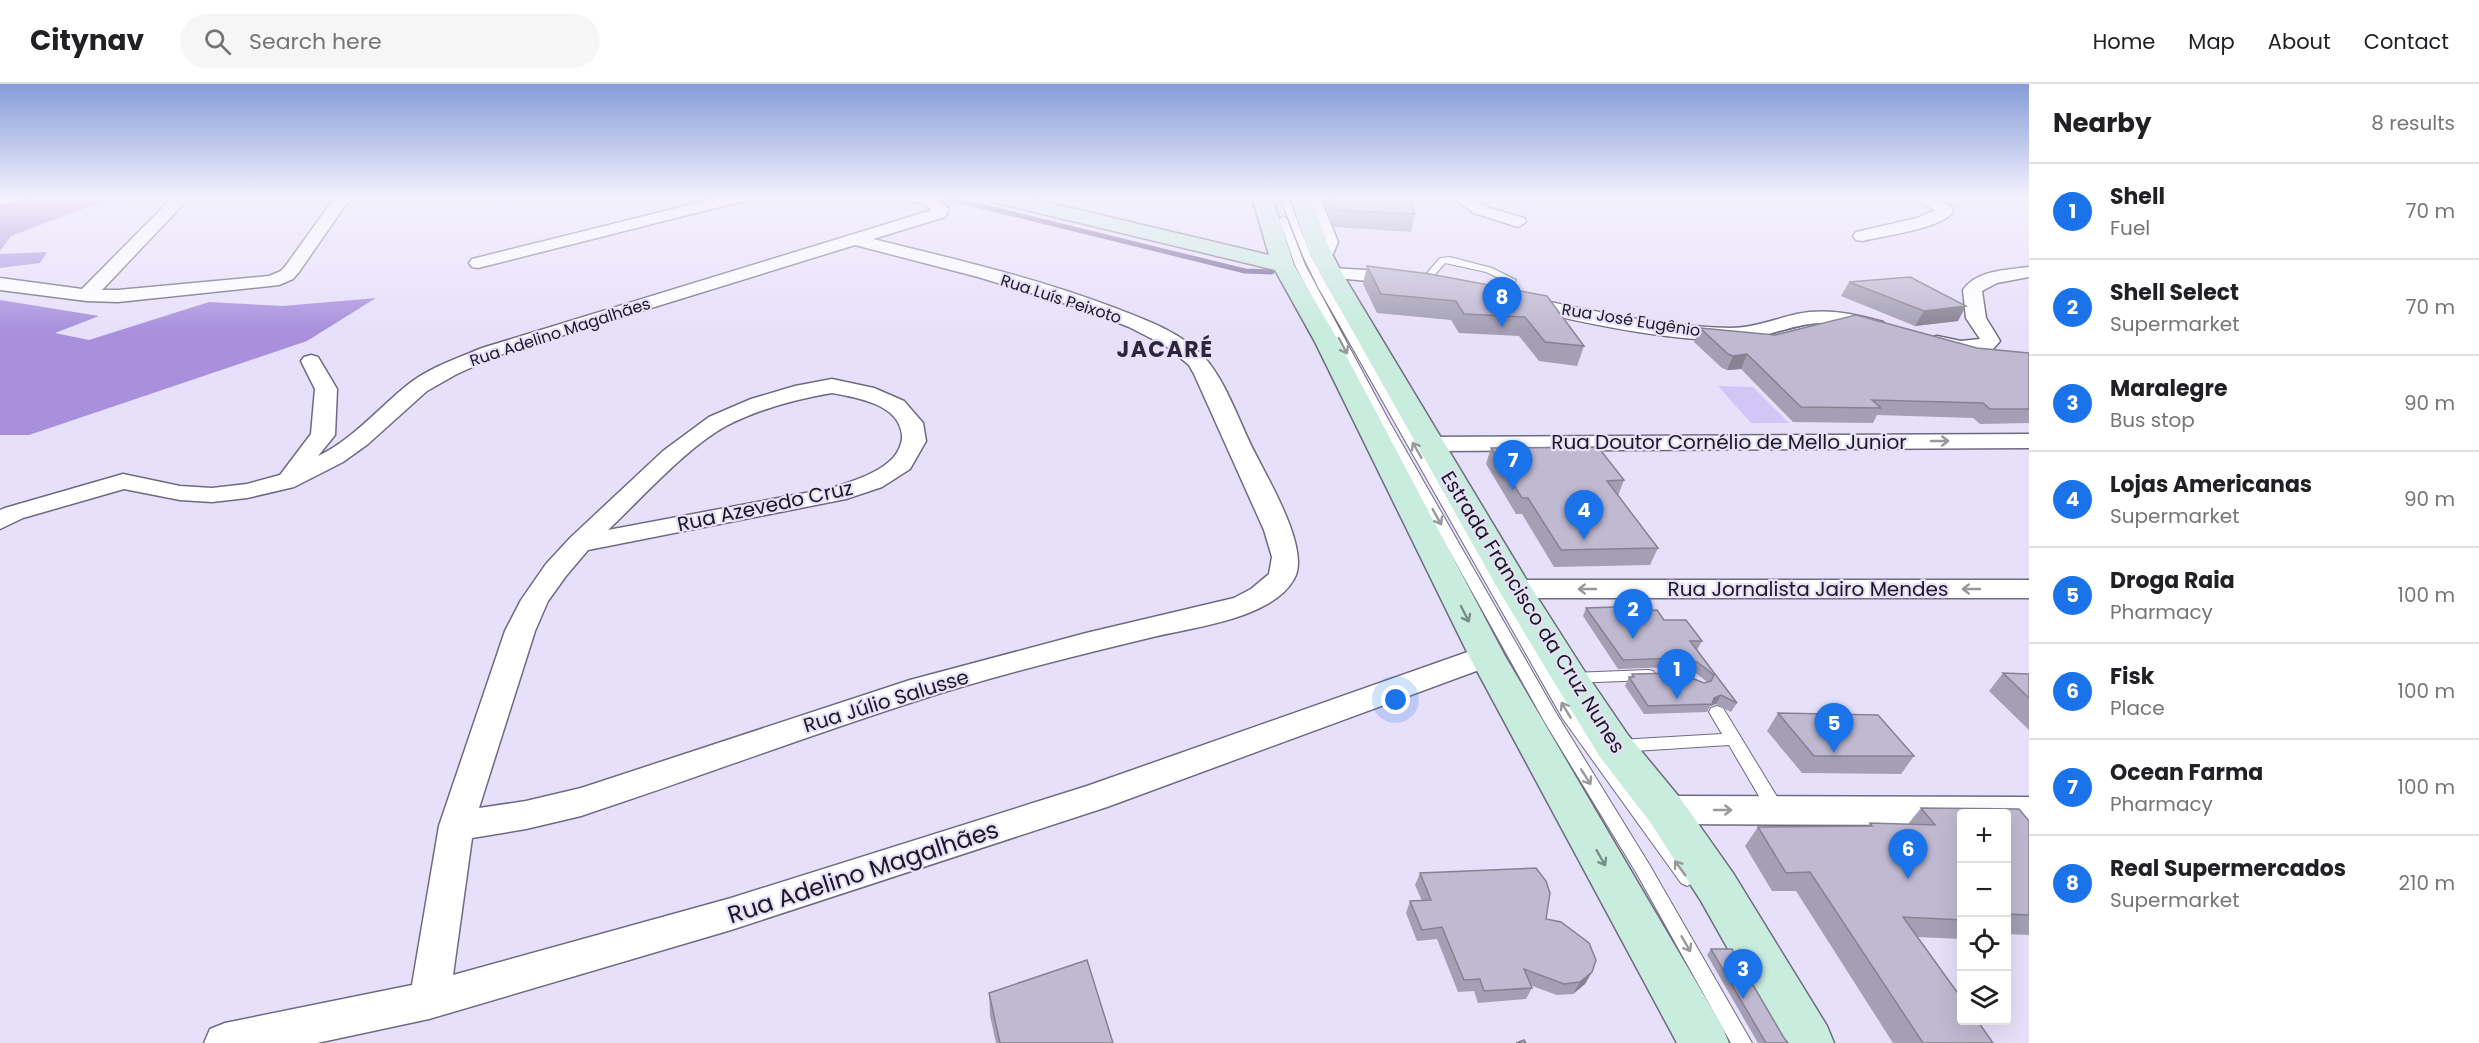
<!DOCTYPE html>
<meta charset="utf-8">
<style>
body{margin:0;font-family:Poppins,sans-serif;background:#f6f6f6;color:#202124}
.controls{position:absolute;right:18px;bottom:18px;display:grid;overflow:hidden;border-radius:6px;box-shadow:0 6px 24px #0002}
.controls button{width:54px;height:54px;display:grid;place-items:center;padding:0;border:0;border-bottom:2px solid #e0e0e0;background:#fff;color:#202124;font:30px sans-serif}
.you{position:absolute;left:1396px;top:616px;width:21px;height:21px;margin:-15px;border:4px solid #fff;border-radius:50%;background:#1a73e8;box-shadow:0 0 0 9px #1a73e833}
.badge{display:grid;place-items:center;width:39px;height:39px;border-radius:50%;background:#1a73e8;color:#fff;font-size:20px;font-weight:700}
.pin{position:absolute;translate:-50% -50px;filter:drop-shadow(0 2px 3px #0008)}
.pin::after{content:'';position:absolute;top:32px;width:21px;height:18px;background:inherit;clip-path:polygon(0 0,100% 0,50% 100%)}
.list{margin:0;padding:0;list-style:none}
h2{display:flex;justify-content:space-between;align-items:center;height:78px;margin:0;padding:0 24px;font-size:26px}
h2 small{font-size:20px;font-weight:400;color:#757577}
.list li{display:grid;grid-template-columns:39px 1fr auto;gap:18px;align-items:center;box-sizing:border-box;height:96px;padding:0 24px;border-top:2px solid #e0e0e0}
.list b{display:block;font-size:22px;white-space:nowrap}
.list p{margin:0;font-size:20px;white-space:nowrap;color:#757577}
.list em{font-size:20px;font-style:normal;color:#757577}
.icon{flex:none;width:33px;height:33px;fill:none;stroke:currentColor;stroke-width:2;stroke-linecap:round;stroke-linejoin:round}
.map{position:relative;flex:none;width:2029px;height:959px;overflow:hidden}
header{display:flex;align-items:center;gap:36px;box-sizing:border-box;height:84px;padding:0 30px;background:#fff;border-bottom:2px solid #e0e0e0}
header strong{font-size:28px}
nav{display:flex;gap:33px;margin-inline-start:auto;font-size:21px}
.search{width:420px;height:54px;background:#f6f6f6;display:flex;align-items:center;gap:15px;box-sizing:border-box;padding:0 21px;border-radius:33px;color:#757577;font-size:22px}
main{display:flex}
aside{flex:1;background:#fff}
.map>svg:first-child{display:block}
</style>
<header>
<strong>Citynav</strong>
<div class="search"><svg class="icon" aria-label="search" viewBox="0 0 24 24"><circle cx="10" cy="10" r="6"/><path d="M15 15l6 6"/></svg>Search here</div>
<nav><a>Home</a><a>Map</a><a>About</a><a>Contact</a></nav>
</header>
<main>
<div class="map">
<svg width="2029" height="959" viewBox="0 0 2029 959">
<rect width="100%" height="100%" fill="#e7e0fa"/>
<path fill="#d3c5f6" d="M1718 302 1753 303 1789 339H1751Z"/>
<path fill="#a890dd" d="M22 113H134L88 123 11 152 0 167V122Z
M47 168 40 179 0 184V170Z
M376 214 307 257 29 351H0V216L99 232 55 249 89 256 209 218 283 222Z"/>
<g fill="none" stroke-linecap="round" stroke-linejoin="round">
<path stroke="#6d5c93" stroke-width="5" d="M944 113 1245 187 1272 188
M1771 248 1803 240"/>
<defs>
<path id="lane" d="M1280 113H1288L1311 172 1328 203 1575 627 1693 789 1696 794 1693 799 1687 802 1681 799 1563 635 1318 203 1303 172Z
M1283 132 1287 135 1305 181 1389 337 1556 629 1649 780 1752 959H1731L1637 790 1544 637 1377 337 1295 181 1279 135Z
M1450 173 1492 184 1516 196 1501 215 1498 216 1493 213 1505 197 1486 188 1445 179 1427 200H1421V196L1440 174Z
M1648 586 1653 587 1656 591 1653 595 1648 596 1572 599 1567 598 1564 594 1567 590 1572 589Z
M1717 622 1723 624 1782 721 1785 726 1782 731 1776 733 1770 731 1729 661 1619 668 1613 666 1611 662 1613 658 1619 656 1722 650 1709 628 1711 624Z"/>
<path id="street" d="M0 113H25L23 116 0 121Z
M173 113H190L102 206H118L269 192 281 187 287 180 335 113H351L299 188 293 195 279 201 118 218 87 217 0 206V194L82 205Z
M721 113H749L747 116 478 184 472 183 469 179 472 175Z
M906 113 935 114 949 125 945 133 873 155C954 175 1037 194 1115 224 1146 236 1181 248 1204 273 1226 297 1240 340 1255 369 1269 397 1311 467 1294 495 1272 535 1193 543 1153 553 1074 572 993 592 916 617 804 653 693 695 581 732L526 745 472 754 453 891 731 814 1087 702 1476 565 1487 562 1498 565 1502 572 1498 579 1107 723 731 846 429 935 317 959H204L210 945 225 939 412 901 439 742 505 547 521 516 546 480 570 454 663 367 709 333 751 315 795 302 832 295 874 304 904 317 923 339 926 357 910 385 882 403 846 415 588 466 566 492 548 517 535 547 479 724 526 717 581 704 910 596 1086 549 1234 514 1251 505 1269 490 1272 473 1264 446 1194 290 1189 281 1166 262 1129 243 1083 225 978 193 855 161 496 272 455 291 427 307 368 360 343 378 294 403 247 414 212 418 180 416 124 405 23 434 0 445V426L5 424 123 390 180 402 212 404 247 400 280 391 311 350 315 305 301 277 304 273 311 271 318 273 337 305 335 351 318 372C354 355 379 323 410 299 431 283 458 274 482 264L932 126 923 120 908 116ZM832 309C858 314 899 320 902 351 903 359 897 371 891 376 875 391 852 397 832 404L608 446C642 414 686 364 726 342 759 325 796 315 832 309Z
M1304 113H1320L1338 158 1333 170 1320 173 1314 172 1311 168 1319 163 1320 158Z
M1452 113H1471L1486 123 1524 134 1526 138 1518 143 1474 129Z
M1910 113H1932L1951 122 1953 128C1940 145 1884 152 1862 157L1856 156 1853 152 1856 148 1917 134 1935 126Z
M2029 183V193L1997 199 1982 207 1986 234 2000 257 1993 265 1961 269 1930 262 1927 258 1930 254 1937 252 1961 257 1980 255 1966 234 1963 206C1976 186 2007 186 2029 183Z
M1331 184 1401 188 1408 190 1410 194 1408 198 1401 200 1325 193 1322 189 1325 185Z
M1521 212C1590 226 1659 243 1730 244 1753 244 1775 235 1797 230 1827 224 1854 230 1883 238L1886 242 1883 246C1868 250 1839 238 1820 239 1791 240 1764 255 1735 256 1669 258 1579 238 1514 222L1511 218 1514 214Z
M2029 350V364L1430 367 1422 365 1418 360 1422 355 1430 353Z
M1515 496H2029V514H1515L1505 511 1501 505 1505 499Z
M1665 712 2029 713V741H2006V730H1962V741L1665 740 1653 736 1648 726 1653 716Z"/>
<path id="secondary" d="M986 113H1025L1269 171 1252 113H1272L1294 181 1339 258 1505 572 1722 942 1729 959H1677L1469 572 1315 258 1275 186 989 117Z
M1290 113H1310L1331 168 1342 189 1532 505 1583 585 1628 651 1680 714 1733 789 1827 942 1834 959H1781L1701 817 1650 738 1600 673 1557 603 1498 505 1320 189 1309 168Z"/>
</defs>
<use href="#lane" stroke="#706a80" stroke-width="2"/>
<use href="#street" stroke="#706a80" stroke-width="3"/>
<use href="#secondary" stroke="#706a80" stroke-width="3"/>
<use href="#lane" fill="#fff" fill-rule="evenodd"/>
<use href="#street" fill="#fff" fill-rule="evenodd"/>
<use href="#secondary" fill="#c8ecdd" fill-rule="evenodd"/>
</g>
<path fill="#a49fb4" d="M1323 113H1409L1415 130 1411 148 1334 143Z
M1367 182 1547 212 1584 262 1577 282 1539 277 1519 252 1459 249 1451 236 1377 229 1363 200Z
M1849 198 1958 237 1915 242 1841 212Z
M1700 244 1775 251 1977 264 2029 269V339L1980 340 1973 334 1877 331 1873 339 1793 338 1741 285 1727 286 1722 284 1694 258Z
M1491 364 1624 396 1618 412 1658 464 1650 481 1554 483 1522 430H1516L1486 380Z
M1586 524 1645 527 1702 557 1697 566H1696L1737 619 1731 628 1716 620 1710 622 1707 628 1644 630 1625 602 1629 593H1631L1632 590 1704 599 1707 598 1692 586 1675 583 1618 585 1583 532Z
M2003 589 2029 590V646L1989 607Z
M1778 629 1914 672 1901 690 1802 689 1767 647Z
M1921 724 2019 725 2029 737V851L2007 850V729H1962V855L1917 853 1962 915V936H1977L1993 959H1893L1796 807H1772L1745 762 1758 743 1868 742 1870 739 1908 740Z
M1420 789 1546 835 1592 888 1585 900 1573 910 1557 911 1532 902V904L1526 915 1478 919 1474 907 1458 908 1437 855 1417 857 1406 829 1410 817H1422L1415 801Z
M1711 865 1784 954 1788 959H1758L1707 871Z
M989 909 1113 959H996L990 932Z"/>
<path fill="#868292" d="M1966 222 1958 237 1915 242 1924 227Z
M1747 270 1741 285 1727 286 1733 272Z
M1721 611 1716 620 1710 622 1714 614Z
M1592 888 1585 900 1573 910 1580 898Z"/>
<path fill="#bfb9d1" stroke="#868292" stroke-width="1.5" d="M1333 113H1409L1415 130 1338 126Z
M1367 182 1430 190 1547 212 1584 262 1545 258 1525 233 1464 230 1456 217 1381 210Z
M1910 193 1966 222 1924 227 1849 198Z
M1856 231 1977 264 2029 269V325H1990L1983 319 1872 316 1881 324 1801 323 1747 270 1733 272 1728 270 1700 244 1775 251Z
M1598 363 1624 396 1607 397 1658 464 1561 466 1528 414H1522L1491 364Z
M1642 522 1645 527 1657 526 1664 536H1686L1702 557H1690L1737 619 1721 611 1714 614 1712 620 1648 622 1629 593H1634L1632 590 1679 589 1704 599 1711 597 1714 591 1697 578 1680 574 1623 576 1586 524Z
M2003 589 2029 590V614Z
M1778 629 1878 631 1914 672H1814Z
M1921 724 2019 725 2029 737V831L2007 830V729H1962V836L1903 833 1962 915V936H1977L1993 959H1923L1810 788 1786 789 1758 743 1872 742 1870 739 1935 741Z
M1536 784 1546 797 1550 809 1546 835 1561 838 1589 859 1596 876 1592 888 1580 898 1564 900 1524 885 1532 904 1484 907 1480 895 1464 896 1442 843 1422 846 1410 817 1431 816 1420 789Z
M1711 865H1732L1784 954 1788 959H1766Z
M1087 876 1113 959H1000L989 909Z
M1524 956 1526 959H1516Z"/>
<defs><path id="oneway-shaft" d="M-6 0H5M1.5-3L5.5 0L1.5 3" fill="none" stroke-width="1.6" stroke-linecap="round" stroke-linejoin="round" transform="scale(1.5)"/></defs>
<g stroke="#99989c">
<use href="#oneway-shaft" transform="translate(1343 262) rotate(62)"/>
<use href="#oneway-shaft" transform="translate(1940 357)"/>
<use href="#oneway-shaft" transform="translate(1417 366) rotate(-120)"/>
<use href="#oneway-shaft" transform="translate(1437 433) rotate(61)"/>
<use href="#oneway-shaft" transform="translate(1587 505) rotate(-180)"/>
<use href="#oneway-shaft" transform="translate(1971 505) rotate(-180)"/>
<use href="#oneway-shaft" transform="translate(1566 626) rotate(-121)"/>
<use href="#oneway-shaft" transform="translate(1586 693) rotate(58)"/>
<use href="#oneway-shaft" transform="translate(1723 726)"/>
<use href="#oneway-shaft" transform="translate(1680 784) rotate(-126)"/>
<use href="#oneway-shaft" transform="translate(1686 860) rotate(60)"/>
</g>
<g stroke="#7b8d89">
<use href="#oneway-shaft" transform="translate(1465 530) rotate(63)"/>
<use href="#oneway-shaft" transform="translate(1601 774) rotate(60)"/>
</g>
<linearGradient id="sky" x2="0" y2="1"><stop stop-color="#859cd9"/><stop offset="0.46" stop-color="#f4f1fd"/><stop offset="1" stop-color="#f4f1fd" stop-opacity="0"/></linearGradient>
<rect width="2029" height="247" fill="url(#sky)"/>
<g text-anchor="middle" dominant-baseline="central" stroke-width="4.5" stroke-linejoin="round" paint-order="stroke">
<g font-size="16" fill="#1c1922" stroke="#e7e0fa">
<text transform="translate(1061 215) rotate(18)">Rua Luís Peixoto</text>
<text transform="translate(1631 236) rotate(9)">Rua José Eugênio</text>
<text transform="translate(560 248) rotate(-18)">Rua Adelino Magalhães</text>
</g>
<g font-size="20" fill="#1c1922" stroke="#e7e0fa">
<text x="1729" y="358">Rua Doutor Cornélio de Mello Junior</text>
<text transform="translate(765 422) rotate(-12)">Rua Azevedo Cruz</text>
<text x="1808" y="505">Rua Jornalista Jairo Mendes</text>
<text transform="translate(1533 528) rotate(58)">Estrada Francisco da Cruz Nunes</text>
<text transform="translate(886 617) rotate(-17)">Rua Júlio Salusse</text>
</g>
<g font-size="22" font-weight="bold" letter-spacing="1.5" fill="#2b2639" stroke="#e7e0fa">
<text x="1165" y="265">JACARÉ</text>
</g>
<g font-size="24" fill="#1c1922" stroke="#e7e0fa">
<text transform="translate(863 788) rotate(-18)">Rua Adelino Magalhães</text>
</g>
</g>
</svg>
<div class="controls">
<button>+</button>
<button>−</button>
<button><svg class="icon" aria-label="locate" viewBox="0 0 24 24"><circle cx="12" cy="12" r="6"/><path d="M12 2v4M12 18v4M2 12h4M18 12h4"/></svg></button>
<button><svg class="icon" aria-label="layers" viewBox="0 0 24 24"><path d="M12 4l9 5-9 5-9-5zM3 14l9 5 9-5"/></svg></button>
</div>
<div class="you"></div>
<div class="pin badge" style="left:1677px;top:615px">1</div>
<div class="pin badge" style="left:1633px;top:555px">2</div>
<div class="pin badge" style="left:1743px;top:915px">3</div>
<div class="pin badge" style="left:1584px;top:456px">4</div>
<div class="pin badge" style="left:1834px;top:669px">5</div>
<div class="pin badge" style="left:1908px;top:795px">6</div>
<div class="pin badge" style="left:1513px;top:406px">7</div>
<div class="pin badge" style="left:1502px;top:243px">8</div>
</div>
<aside>
<h2>Nearby<small>8 results</small></h2>
<ul class="list">
<li><span class="badge">1</span><div><b>Shell</b><p>Fuel</p></div><em>70 m</em></li>
<li><span class="badge">2</span><div><b>Shell Select</b><p>Supermarket</p></div><em>70 m</em></li>
<li><span class="badge">3</span><div><b>Maralegre</b><p>Bus stop</p></div><em>90 m</em></li>
<li><span class="badge">4</span><div><b>Lojas Americanas</b><p>Supermarket</p></div><em>90 m</em></li>
<li><span class="badge">5</span><div><b>Droga Raia</b><p>Pharmacy</p></div><em>100 m</em></li>
<li><span class="badge">6</span><div><b>Fisk</b><p>Place</p></div><em>100 m</em></li>
<li><span class="badge">7</span><div><b>Ocean Farma</b><p>Pharmacy</p></div><em>100 m</em></li>
<li><span class="badge">8</span><div><b>Real Supermercados</b><p>Supermarket</p></div><em>210 m</em></li>
</ul>
</aside>
</main>
